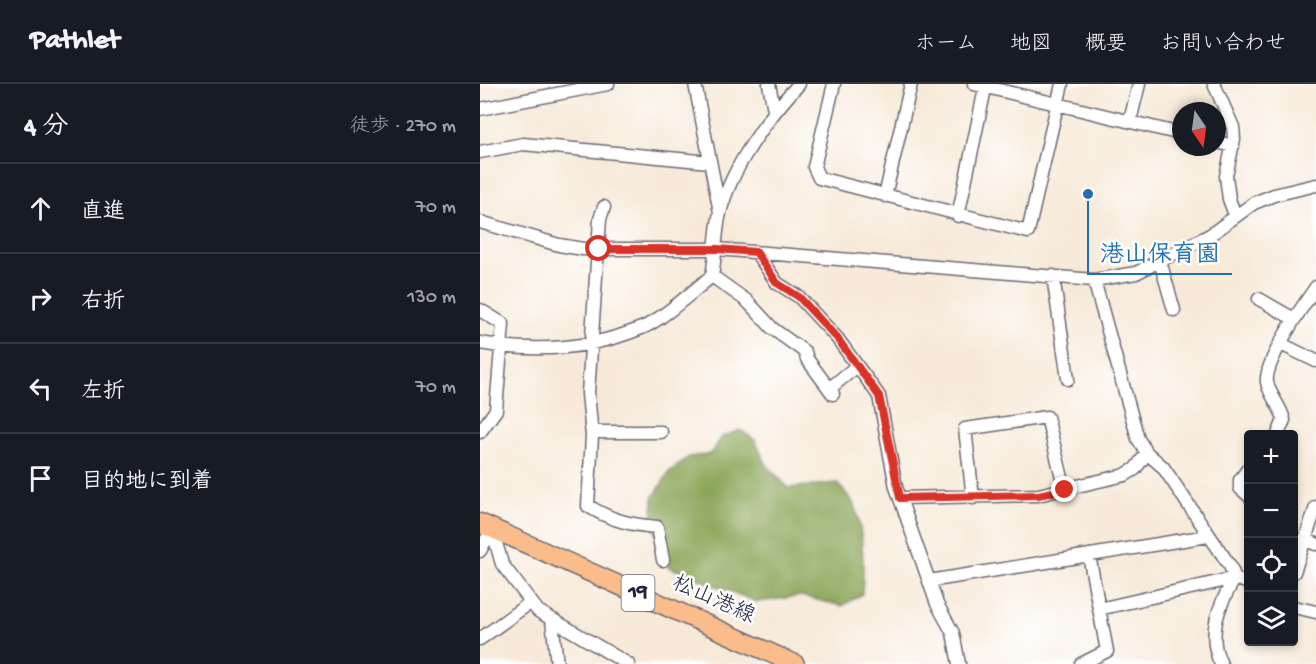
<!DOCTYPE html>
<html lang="ja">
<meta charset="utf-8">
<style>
body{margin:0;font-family:"Gochi Hand","Klee One",sans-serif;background:#20242c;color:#f1f3f6}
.controls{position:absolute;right:18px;bottom:18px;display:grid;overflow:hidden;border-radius:6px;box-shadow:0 3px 9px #0003}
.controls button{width:54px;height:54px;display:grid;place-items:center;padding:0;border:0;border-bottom:2px solid #363941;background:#171b24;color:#f1f3f6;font:30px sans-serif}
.compass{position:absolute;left:692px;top:18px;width:54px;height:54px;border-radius:50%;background:#171b24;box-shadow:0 3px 9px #0003;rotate:167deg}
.stop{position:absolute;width:18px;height:18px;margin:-14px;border:4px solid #d93025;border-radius:50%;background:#fff}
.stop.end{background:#d93025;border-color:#fff;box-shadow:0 2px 6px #0008}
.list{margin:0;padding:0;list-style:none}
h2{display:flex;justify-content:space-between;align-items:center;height:78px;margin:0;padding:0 24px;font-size:26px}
h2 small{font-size:20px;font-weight:400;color:#9ea1a6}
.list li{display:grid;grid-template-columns:39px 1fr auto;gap:18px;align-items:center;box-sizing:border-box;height:90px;padding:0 24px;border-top:2px solid #363941}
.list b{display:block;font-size:22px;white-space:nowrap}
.list em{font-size:20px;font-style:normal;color:#9ea1a6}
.icon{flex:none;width:33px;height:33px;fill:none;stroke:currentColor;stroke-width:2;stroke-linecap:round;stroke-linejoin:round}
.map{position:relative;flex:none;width:836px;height:580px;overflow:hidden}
header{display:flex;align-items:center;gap:36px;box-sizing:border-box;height:84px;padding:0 30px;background:#171b24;border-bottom:2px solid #363941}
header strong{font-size:28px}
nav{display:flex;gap:33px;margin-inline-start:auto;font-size:21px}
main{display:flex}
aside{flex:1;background:#171b24}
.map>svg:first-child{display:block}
</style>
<header>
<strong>Pathlet</strong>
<nav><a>ホーム</a><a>地図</a><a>概要</a><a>お問い合わせ</a></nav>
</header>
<main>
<aside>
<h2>4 分<small>徒歩 · 270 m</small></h2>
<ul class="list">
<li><svg class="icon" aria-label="ahead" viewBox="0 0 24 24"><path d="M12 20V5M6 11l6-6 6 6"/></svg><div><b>直進</b></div><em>70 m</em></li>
<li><svg class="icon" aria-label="right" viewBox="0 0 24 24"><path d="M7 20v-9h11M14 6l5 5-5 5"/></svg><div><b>右折</b></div><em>130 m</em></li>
<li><svg class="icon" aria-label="left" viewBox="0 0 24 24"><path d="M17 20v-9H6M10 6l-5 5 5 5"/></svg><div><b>左折</b></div><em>70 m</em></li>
<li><svg class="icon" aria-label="arrive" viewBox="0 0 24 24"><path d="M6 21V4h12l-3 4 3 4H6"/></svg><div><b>目的地に到着</b></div></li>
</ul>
</aside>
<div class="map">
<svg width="836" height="580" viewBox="0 0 836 580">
<rect width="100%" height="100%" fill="#fff"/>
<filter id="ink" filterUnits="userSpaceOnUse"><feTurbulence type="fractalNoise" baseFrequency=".0167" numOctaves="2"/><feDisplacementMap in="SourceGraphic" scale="12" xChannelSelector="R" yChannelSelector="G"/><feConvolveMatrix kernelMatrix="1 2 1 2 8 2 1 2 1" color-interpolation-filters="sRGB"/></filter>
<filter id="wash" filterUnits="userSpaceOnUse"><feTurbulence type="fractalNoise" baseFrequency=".008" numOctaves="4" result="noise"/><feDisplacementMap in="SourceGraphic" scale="24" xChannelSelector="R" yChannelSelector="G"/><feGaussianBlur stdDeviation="1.35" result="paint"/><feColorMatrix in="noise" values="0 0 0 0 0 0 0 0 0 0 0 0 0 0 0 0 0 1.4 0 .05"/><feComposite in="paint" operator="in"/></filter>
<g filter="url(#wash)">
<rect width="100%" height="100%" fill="#f7ead9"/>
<path fill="#8aa456" stroke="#566348" stroke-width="1.5" d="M260 346 275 356 286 380 308 404 357 399C362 405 368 411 372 417 384 440 384 486 382 510L362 522 321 512 277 518 188 483 172 439 173 414 189 388 209 373 230 370 242 353Z"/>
</g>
<g filter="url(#ink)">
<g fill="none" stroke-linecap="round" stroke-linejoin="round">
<defs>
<path id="street" d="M215 0 240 128
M289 0 294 26
M319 0C288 33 251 84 240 129 235 149 236 172 232 192L267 217 293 245 325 268 327 275 353 310
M354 0 334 83 339 94 548 148 582 0
M494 0 701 50
M734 0 753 43 754 55 746 92 749 115 755 131
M0 25 128 0
M650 37 659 0
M737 58 753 62
M0 68 43 60 230 78
M405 112 431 0
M124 123 120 135 108 309 112 352 108 422C131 436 150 441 177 443L183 476
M478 132 506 0
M0 138 79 161 103 165H237L614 196 656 189 730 151 774 119 794 111 836 101
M276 168 297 199 319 213 357 254 399 312 416 403 457 520 473 549 479 580
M680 177 694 226
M573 192 588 295
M614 196 658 355 667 369 683 383 750 482 755 494C739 520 726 551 741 580
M779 215 814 235
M0 226 23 240 16 326 0 348
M0 259C55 269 112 265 164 243 184 234 214 206 232 192
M801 260 836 277
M349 305 377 282
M112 348H181
M798 350 804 336C801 322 789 311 787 298 784 278 824 220 836 203
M768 385 760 396V404L768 411
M420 414 558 411 645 391 655 385 667 369
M493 414 485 345 567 333 585 406
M824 455 836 460
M0 467 12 445 22 480 58 527 148 580
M814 488 836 423
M449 497 728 452
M814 523 836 528
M619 525 755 494 768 499
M72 536 77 580
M0 555 51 518
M601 580 627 567 609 471"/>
<path id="primary" d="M0 439 315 580"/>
</defs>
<use href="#street" stroke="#6d6872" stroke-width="15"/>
<use href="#primary" stroke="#6d6872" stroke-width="21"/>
<use href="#street" stroke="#fff" stroke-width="12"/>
<use href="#primary" stroke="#f9bc8a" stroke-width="18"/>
</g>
</g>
<g fill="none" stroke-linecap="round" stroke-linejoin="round" filter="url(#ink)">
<path stroke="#d93025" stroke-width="8" d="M119 165H237L276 168 297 199 319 213 357 254 399 312 420 414 558 411 585 406"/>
</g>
<g text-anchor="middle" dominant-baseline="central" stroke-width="5" stroke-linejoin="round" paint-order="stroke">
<rect fill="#fff" stroke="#646476" stroke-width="1.5" x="141.5" y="491" width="33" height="36" rx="4.5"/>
<g font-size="21" font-weight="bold" fill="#22223b">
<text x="158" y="509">19</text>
</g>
<g font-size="22" fill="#22223b" stroke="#fff">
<text transform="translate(233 517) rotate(24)">松山港線</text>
</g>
</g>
<path fill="none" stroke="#1f6fb2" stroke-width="2" d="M608 110L608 190H752"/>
<circle fill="#1f6fb2" stroke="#fff" stroke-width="2" cx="608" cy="110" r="6"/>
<g font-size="24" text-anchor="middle" font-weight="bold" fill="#1f6fb2" stroke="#fff" stroke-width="5" stroke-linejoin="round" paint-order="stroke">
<text x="680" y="177">港山保育園</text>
</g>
</svg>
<div class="controls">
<button>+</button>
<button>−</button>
<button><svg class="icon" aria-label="locate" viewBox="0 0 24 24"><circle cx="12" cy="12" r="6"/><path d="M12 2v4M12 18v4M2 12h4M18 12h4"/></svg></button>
<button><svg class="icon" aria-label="layers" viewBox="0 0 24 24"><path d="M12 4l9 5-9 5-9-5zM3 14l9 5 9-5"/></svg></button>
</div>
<svg class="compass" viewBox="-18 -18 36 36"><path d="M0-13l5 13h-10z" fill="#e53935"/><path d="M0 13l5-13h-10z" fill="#9ea1a6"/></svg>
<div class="stop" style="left:119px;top:165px"></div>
<div class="stop end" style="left:585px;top:406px"></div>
</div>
</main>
